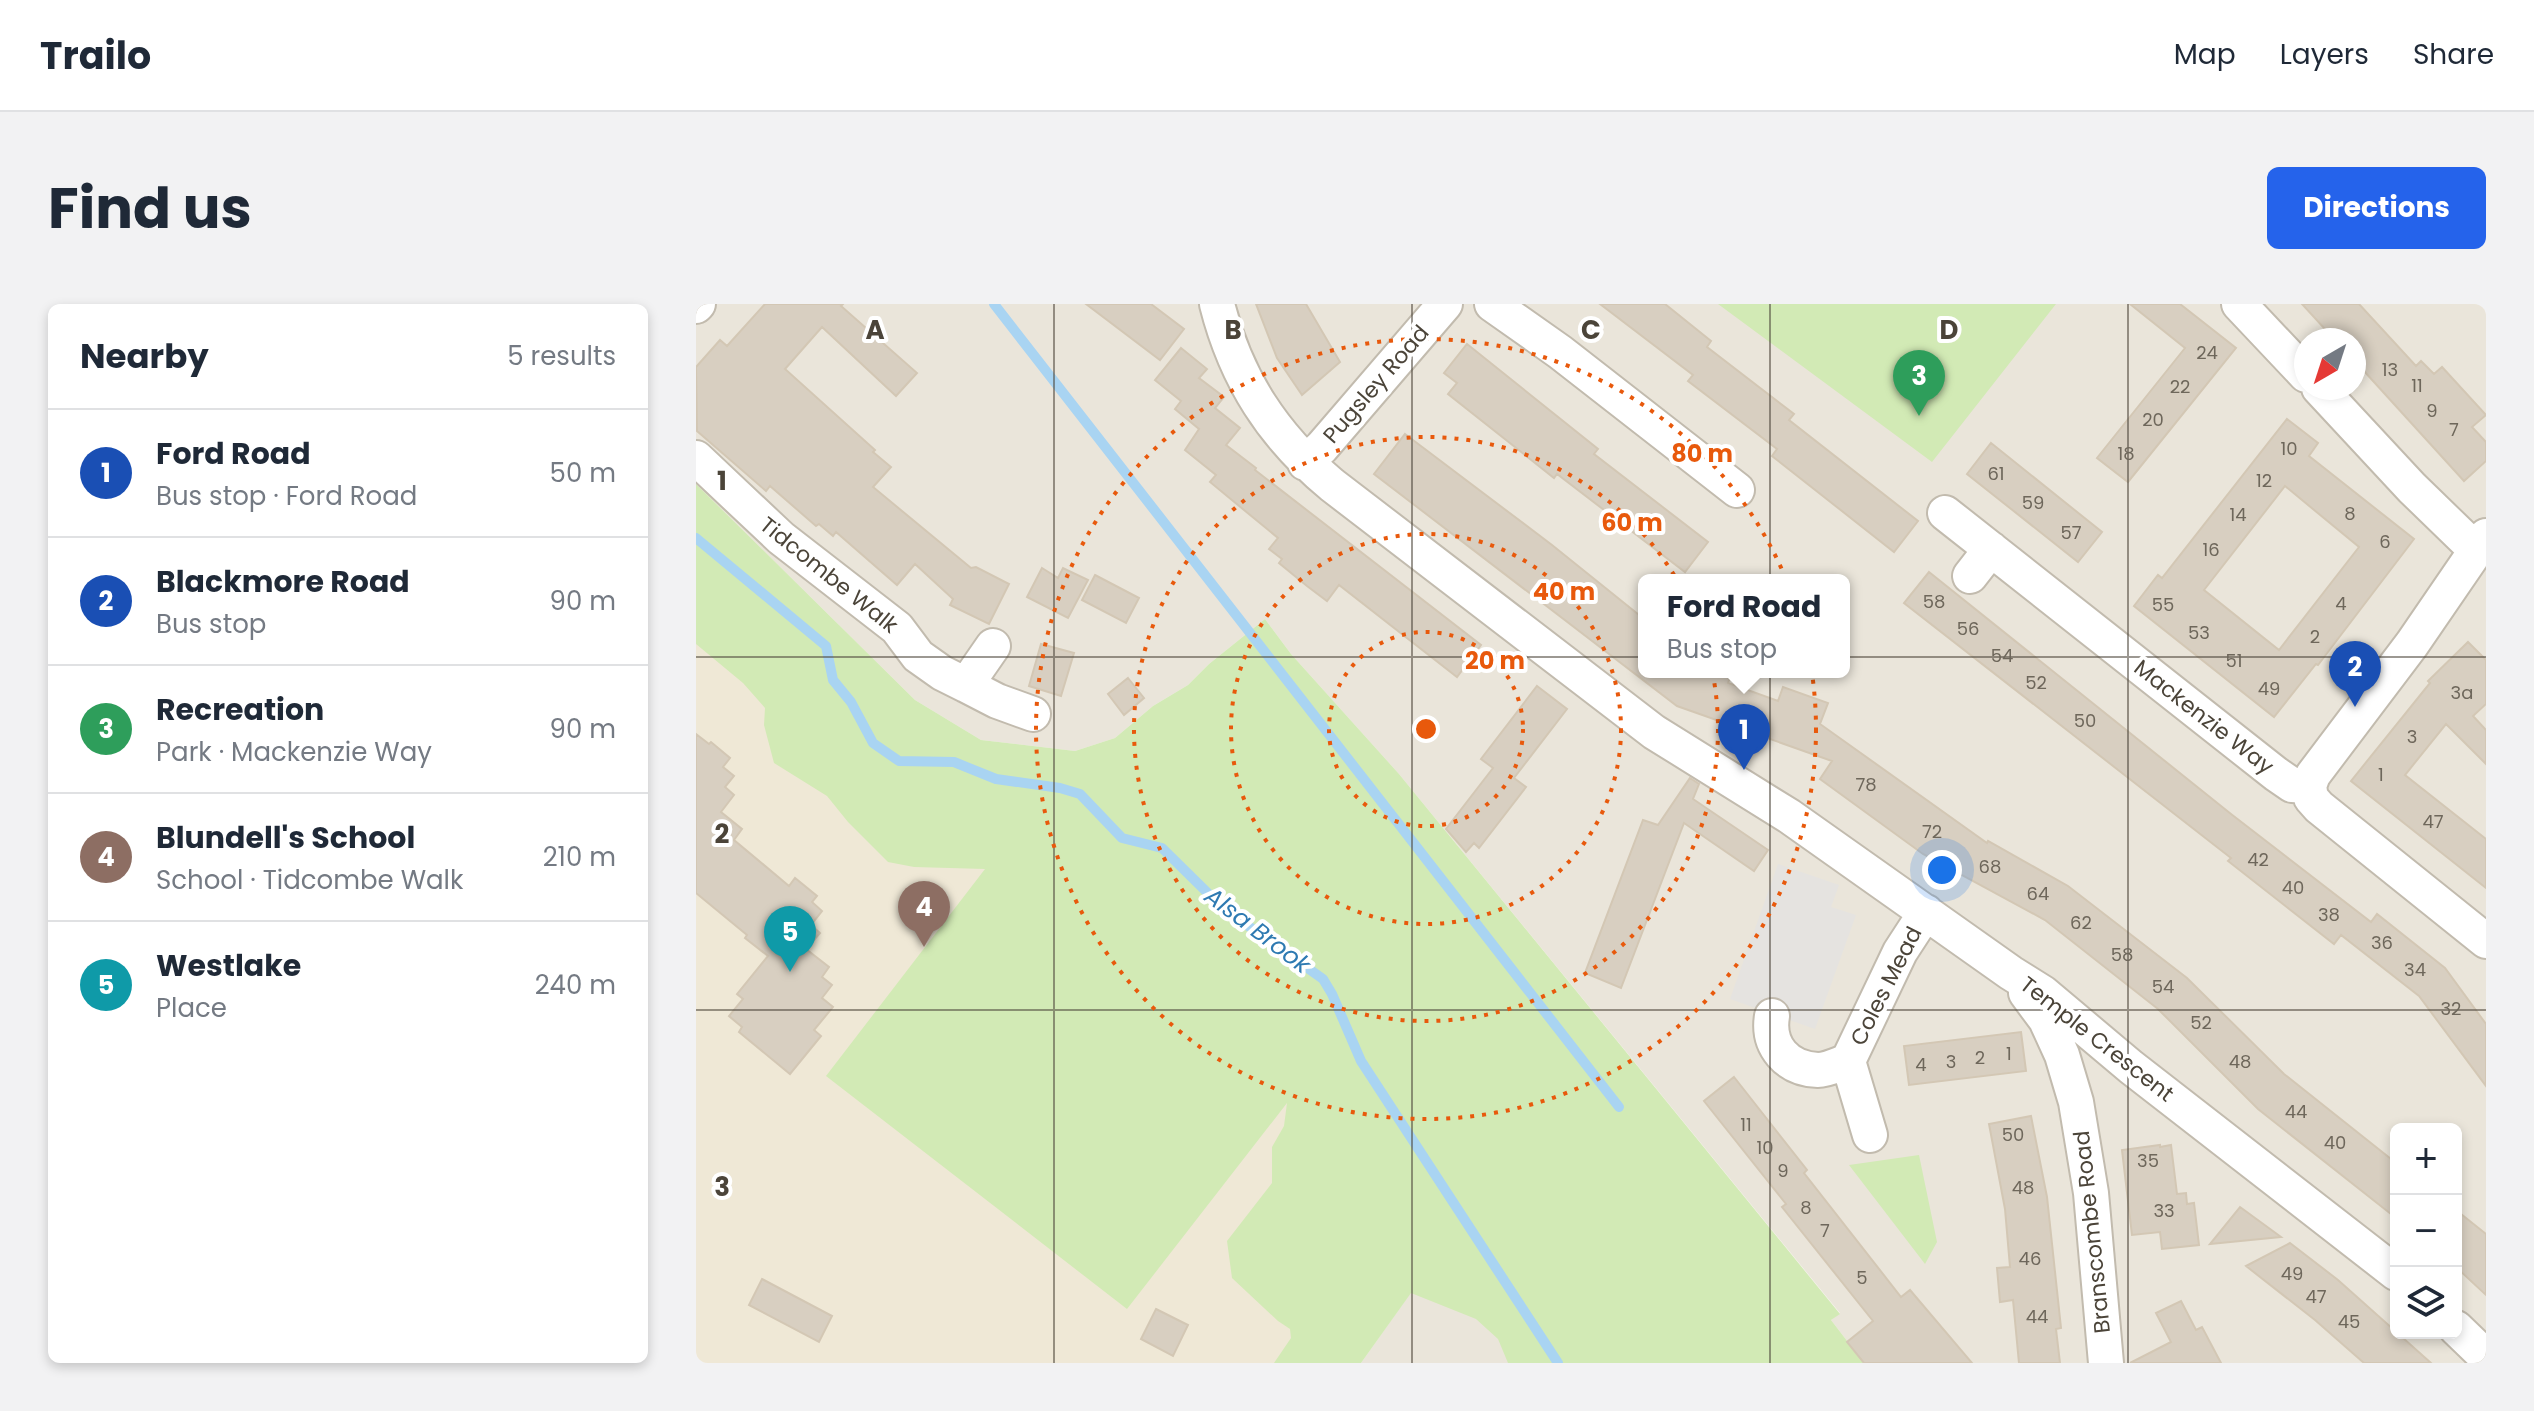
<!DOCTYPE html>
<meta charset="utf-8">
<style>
body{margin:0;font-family:Poppins,sans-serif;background:#f2f2f3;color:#1f2937}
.controls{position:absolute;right:24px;bottom:24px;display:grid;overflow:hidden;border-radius:12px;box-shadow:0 4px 12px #0003}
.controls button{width:72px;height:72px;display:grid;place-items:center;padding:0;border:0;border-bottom:2px solid #e0e1e3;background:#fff;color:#1f2937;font:40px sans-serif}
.compass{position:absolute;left:1598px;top:24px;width:72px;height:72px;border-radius:50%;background:#fff;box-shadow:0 4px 12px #0003;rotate:219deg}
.you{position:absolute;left:1246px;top:566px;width:28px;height:28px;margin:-20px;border:6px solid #fff;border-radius:50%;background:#1a73e8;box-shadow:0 0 0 12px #1a73e833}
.badge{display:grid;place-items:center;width:52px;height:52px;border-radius:50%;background:#2563eb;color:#fff;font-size:26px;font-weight:700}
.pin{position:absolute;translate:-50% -66px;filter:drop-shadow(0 2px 4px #0008)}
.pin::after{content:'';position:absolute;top:42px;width:28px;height:24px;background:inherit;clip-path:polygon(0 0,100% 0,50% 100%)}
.popup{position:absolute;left:942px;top:270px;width:212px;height:104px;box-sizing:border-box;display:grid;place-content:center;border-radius:12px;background:#fff;filter:drop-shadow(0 2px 6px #0005);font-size:26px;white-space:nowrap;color:#747a83}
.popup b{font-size:30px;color:#1f2937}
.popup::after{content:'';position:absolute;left:50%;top:100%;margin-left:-16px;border:16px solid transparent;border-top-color:#fff}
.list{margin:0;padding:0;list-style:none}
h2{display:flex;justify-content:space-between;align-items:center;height:104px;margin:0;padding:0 32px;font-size:34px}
h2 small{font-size:26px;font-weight:400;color:#747a83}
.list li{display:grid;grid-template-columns:52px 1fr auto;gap:24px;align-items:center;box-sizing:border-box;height:128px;padding:0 32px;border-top:2px solid #e0e1e3}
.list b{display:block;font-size:30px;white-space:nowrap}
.list p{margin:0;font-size:26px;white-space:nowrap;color:#747a83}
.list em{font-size:26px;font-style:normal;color:#747a83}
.icon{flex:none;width:44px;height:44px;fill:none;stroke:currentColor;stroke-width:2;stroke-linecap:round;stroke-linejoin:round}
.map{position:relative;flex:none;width:1790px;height:1059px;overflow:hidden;border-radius:12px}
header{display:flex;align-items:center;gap:48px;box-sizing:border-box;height:112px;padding:0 40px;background:#fff;border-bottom:2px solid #e0e1e3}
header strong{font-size:38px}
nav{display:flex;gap:44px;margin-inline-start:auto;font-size:28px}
.intro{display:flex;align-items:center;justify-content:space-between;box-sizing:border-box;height:192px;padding:0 48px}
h1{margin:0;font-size:56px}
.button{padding:20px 36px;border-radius:12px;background:#2563eb;color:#fff;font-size:28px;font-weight:700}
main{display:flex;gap:48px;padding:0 48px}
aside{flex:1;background:#fff;border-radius:12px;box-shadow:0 4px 12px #0003}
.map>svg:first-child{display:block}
</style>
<header>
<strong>Trailo</strong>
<nav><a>Map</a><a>Layers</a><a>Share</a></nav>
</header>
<div class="intro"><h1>Find us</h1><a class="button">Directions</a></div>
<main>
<aside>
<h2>Nearby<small>5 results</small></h2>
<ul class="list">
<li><span class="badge" style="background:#1a4fb4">1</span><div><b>Ford Road</b><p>Bus stop · Ford Road</p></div><em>50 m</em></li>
<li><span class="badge" style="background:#1a4fb4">2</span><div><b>Blackmore Road</b><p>Bus stop</p></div><em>90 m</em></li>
<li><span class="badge" style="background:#2e9e5b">3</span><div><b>Recreation</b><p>Park · Mackenzie Way</p></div><em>90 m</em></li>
<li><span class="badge" style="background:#8d6e63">4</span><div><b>Blundell's School</b><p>School · Tidcombe Walk</p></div><em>210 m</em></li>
<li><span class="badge" style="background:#0f9aa8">5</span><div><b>Westlake</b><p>Place</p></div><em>240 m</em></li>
</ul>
</aside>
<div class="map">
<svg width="1790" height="1059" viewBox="0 0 1790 1059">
<rect width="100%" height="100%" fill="#f6f3ec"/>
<path fill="#eae5da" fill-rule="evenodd" d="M0 0H1790V1059H1168L1135 1016 1144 1009 703 470 595 350 569 315 513 360 492 381 457 402 419 434 379 447 285 436 219 396 0 180ZM1610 36H1658V84H1610ZM948 276H1148V368H948ZM1700 825H1760V1029H1700Z
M759 926 936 1059H665Z"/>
<path fill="#efe8d6" d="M0 319 660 766 665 1059H0Z"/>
<path fill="#d2eab5" d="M1022 0H1360L1236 158Z
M0 180 219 396 285 436 379 447 419 434 457 402 492 381 513 360 569 315 595 350 703 470 1144 1010 1135 1016 1168 1059H812L802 1035 780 1015 715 989 665 1059H578L595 1034 594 1025 582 1017 536 974 531 937 576 879V843L588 822 591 799 431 1005 130 772 289 565 218 563 192 558 152 518 131 492 78 459 68 421 69 404 47 379 0 340Z
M1223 851 1241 938 1229 960 1153 861Z"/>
<path fill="#e5e3e0" d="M1082 560 1143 581 1135 603 1160 611 1119 725 1034 695Z"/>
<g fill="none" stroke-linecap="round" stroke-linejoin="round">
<path stroke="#a9d4f2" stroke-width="10" d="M298 0 923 803
M0 234 130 342 137 376 155 398 177 439 203 457 258 458 300 475 364 484 384 490 426 534 466 544 527 604 627 675 636 690 665 757 862 1059"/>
</g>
<path fill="#d8cfc1" stroke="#d3c7b4" stroke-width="2" fill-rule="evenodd" d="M69 0H147L145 2 221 69 200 92 126 23 89 65 179 146 177 148 195 163 177 183 275 264 280 263 313 280 293 320 254 301 257 295 219 260 201 281 140 228 137 232 123 220 120 222 74 182 70 187 1 127 0 63 24 36 31 42Z
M390 0H455L488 25 464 56Z
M560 0H610L644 58 606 91 581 54Z
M904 0H969L1015 37 1011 43 1098 110 1093 116 1222 217 1198 248 1076 152 1081 145 992 77 997 71Z
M1434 0H1484L1540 44 1432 178 1401 154 1489 44Z
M1606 0H1663L1720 62 1725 57 1738 70 1746 63 1790 111 1776 123 1790 138V157L1768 177 1658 56V36H1639Z
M771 40 902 145 898 150 1012 238 989 268 861 170 858 174 752 90 761 79 748 69Z
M485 44 511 65 503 74 528 93 519 104 544 124 530 141 560 164 559 166 785 341 761 373 643 281 631 297 611 282 583 259 586 255 573 245 582 234 514 178 520 171 489 146 503 125 479 105 485 97 459 76Z
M1591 115 1622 139 1613 152 1718 235 1622 361 1620 360 1578 413 1438 302 1462 271 1466 274ZM1589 182 1663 243 1583 346 1508 286Z
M709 130 856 241 948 315V368H1036L1032 379 1082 397 1087 383 1132 399 1124 420 1291 539 1292 537 1372 582 1491 674 1588 770 1700 859V914L1562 805 1462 705 1349 616 1227 550 1124 475 1136 457 981 402 678 170Z
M1295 139 1406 228 1382 258 1271 170Z
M346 264 362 274 367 264 392 276 372 314 331 293Z
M1233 268 1535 510 1675 618 1681 610 1749 664 1790 720V782L1723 692 1645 631 1638 640 1532 557 1535 554 1208 299Z
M399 271 443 294 430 319 386 296Z
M1772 338 1790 356V400L1777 412 1790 426V460L1750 420 1709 471 1790 535V584L1655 477 1734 379 1732 377Z
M345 340 378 349 365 392 333 382Z
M432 374 448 394 428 411 412 390Z
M841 382 871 405 818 474 830 483 783 544 778 539 770 548 750 525 797 464 785 455Z
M0 430 13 440 15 438 34 454 27 463 38 472 29 483 38 491 25 508 46 525 38 536 93 582 99 574 121 592 116 598 126 607 115 621 124 629 110 645 133 663 126 673 136 681 126 694 137 703 118 726 125 732 94 770 43 728 46 723 33 712 47 695 41 690 72 652 49 634 51 631 0 589Z
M994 474 1003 480 997 495 1072 546 1058 567 988 519 925 684 889 669 947 516 962 521Z
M1325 728 1330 767 1213 781 1208 742Z
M1038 773 1111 866 1108 869 1205 993 1214 986 1276 1059H1168L1151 1038 1177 1017 1086 903 1090 900 1008 797Z
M1335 812 1351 893 1365 1024 1360 1025 1364 1059H1323L1317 996 1304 998 1301 964 1314 963 1309 905 1293 820Z
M1464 841V843L1475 841 1481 890 1490 889 1491 900 1498 899 1503 941 1466 945 1464 928 1436 931 1426 846Z
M1544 903 1585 933 1514 940Z
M1760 906 1790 930V991L1760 963Z
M1594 939 1642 976 1735 1059H1668L1619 1016 1550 962Z
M66 975 136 1012 123 1038 53 1001Z
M1485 997 1500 1026 1506 1023 1525 1059H1434L1475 1038 1460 1009Z
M460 1005 492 1021 477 1052 445 1035Z"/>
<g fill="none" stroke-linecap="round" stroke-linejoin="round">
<defs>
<path id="minor" d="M521 0C540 75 577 132 636 181L958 428 1093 512 1315 669 1347 689 1435 763 1700 969
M796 0 864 48 1041 186
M1543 0 1610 71
M0 2 2 0
M1623 84 1716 184 1781 247
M0 154 85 234 201 324 222 352 246 369 270 381 297 342
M609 159 626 143 749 0
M1249 209 1580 470 1596 481 1613 482 1615 494 1623 503 1790 637
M1274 272 1295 245
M270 381 301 397 337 410
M1613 482 1617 471 1716 340 1790 232
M1330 689 1350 716 1366 751 1380 798 1395 889 1410 1059
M1076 712C1071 742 1091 765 1122 766 1131 766 1143 760 1152 757L1204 648 1230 608
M1152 757 1174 831
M1760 1024 1790 1053"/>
</defs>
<use href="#minor" stroke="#c2bbae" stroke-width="38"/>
<use href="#minor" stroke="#fff" stroke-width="34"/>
</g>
<path fill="none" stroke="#4b4439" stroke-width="2" stroke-opacity="0.55" d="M358 0V1059M716 0V1059M1074 0V1059M1432 0V1059M0 353H1790M0 706H1790"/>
<g fill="none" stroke="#e8590c" stroke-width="4" stroke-dasharray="4 8">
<circle cx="730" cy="425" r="97"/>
<circle cx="730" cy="425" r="195"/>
<circle cx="730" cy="425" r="292"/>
<circle cx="730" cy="425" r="390"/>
</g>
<g text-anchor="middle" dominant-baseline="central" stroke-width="8" stroke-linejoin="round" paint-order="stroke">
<g font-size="18" fill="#6e675b">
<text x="1511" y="48">24</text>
<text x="1694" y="65">13</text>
<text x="1721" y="81">11</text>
<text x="1484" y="82">22</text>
<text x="1736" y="106">9</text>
<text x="1457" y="115">20</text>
<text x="1758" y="125">7</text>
<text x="1593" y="144">10</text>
<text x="1430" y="149">18</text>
<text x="1300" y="169">61</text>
<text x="1568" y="176">12</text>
<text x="1337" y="198">59</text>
<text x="1654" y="209">8</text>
<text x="1542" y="210">14</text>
<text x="1375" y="228">57</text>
<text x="1689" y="237">6</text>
<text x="1515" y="245">16</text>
<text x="1238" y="297">58</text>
<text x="1645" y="299">4</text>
<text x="1467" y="300">55</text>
<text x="1272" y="324">56</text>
<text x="1503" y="328">53</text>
<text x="1619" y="332">2</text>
<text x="1306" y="351">54</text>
<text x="1538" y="356">51</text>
<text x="1340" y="378">52</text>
<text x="1573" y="384">49</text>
<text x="1766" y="388">3a</text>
<text x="1389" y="416">50</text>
<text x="1716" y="432">3</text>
<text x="1685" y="470">1</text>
<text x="1170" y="480">78</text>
<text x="1737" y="517">47</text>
<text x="1236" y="527">72</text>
<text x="1562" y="555">42</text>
<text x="1294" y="562">68</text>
<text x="1597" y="583">40</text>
<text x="1342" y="589">64</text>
<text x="1633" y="610">38</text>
<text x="1385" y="618">62</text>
<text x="1686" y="638">36</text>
<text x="1426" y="650">58</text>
<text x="1719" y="665">34</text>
<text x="1467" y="682">54</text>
<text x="1755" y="704">32</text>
<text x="1505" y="718">52</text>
<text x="1313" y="749">1</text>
<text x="1284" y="753">2</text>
<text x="1255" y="757">3</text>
<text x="1544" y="757">48</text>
<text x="1225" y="760">4</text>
<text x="1600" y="807">44</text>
<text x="1050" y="820">11</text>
<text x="1317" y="830">50</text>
<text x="1639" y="838">40</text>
<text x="1069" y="843">10</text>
<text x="1452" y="856">35</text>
<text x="1087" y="866">9</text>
<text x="1327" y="883">48</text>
<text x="1110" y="903">8</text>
<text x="1468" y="906">33</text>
<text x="1129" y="926">7</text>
<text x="1334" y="954">46</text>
<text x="1596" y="969">49</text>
<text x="1166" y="973">5</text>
<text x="1620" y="992">47</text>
<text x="1341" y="1012">44</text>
<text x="1653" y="1017">45</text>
</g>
<g font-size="22" fill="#4b4439" stroke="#fff">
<text transform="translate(680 80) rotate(-49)">Pugsley Road</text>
<text transform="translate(133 271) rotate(39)">Tidcombe Walk</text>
<text transform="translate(1508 413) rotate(38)">Mackenzie Way</text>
<text transform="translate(1190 682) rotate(-63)">Coles Mead</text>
<text transform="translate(1401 735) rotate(38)">Temple Crescent</text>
<text transform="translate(1396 928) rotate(-96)">Branscombe Road</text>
</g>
<g font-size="24" font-style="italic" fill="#2e7ab2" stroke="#fff">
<text transform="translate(562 626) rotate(37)">Alsa Brook</text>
</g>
</g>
<g font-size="26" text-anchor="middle" font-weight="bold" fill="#4b4439" stroke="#fff" stroke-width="8" stroke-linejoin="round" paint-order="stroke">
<text x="179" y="35">A</text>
<text x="537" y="35">B</text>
<text x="895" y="35">C</text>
<text x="1253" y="35">D</text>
<text x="26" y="186">1</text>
<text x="26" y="539">2</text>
<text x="26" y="892">3</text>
</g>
<circle cx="730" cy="425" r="12" fill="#e8590c" stroke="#fff" stroke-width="4"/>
<g font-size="24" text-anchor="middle" font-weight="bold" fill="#e8590c" stroke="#fff" stroke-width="8" stroke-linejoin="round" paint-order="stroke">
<text x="1006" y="158">80 m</text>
<text x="936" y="227">60 m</text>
<text x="868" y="296">40 m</text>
<text x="799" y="365">20 m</text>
</g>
</svg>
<div class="controls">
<button>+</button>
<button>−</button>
<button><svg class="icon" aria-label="layers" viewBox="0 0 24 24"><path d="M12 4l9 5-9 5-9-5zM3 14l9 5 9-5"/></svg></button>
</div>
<svg class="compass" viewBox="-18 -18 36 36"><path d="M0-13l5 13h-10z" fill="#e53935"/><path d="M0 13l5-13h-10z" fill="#747a83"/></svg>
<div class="you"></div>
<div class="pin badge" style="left:1048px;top:466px;background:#1a4fb4">1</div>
<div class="popup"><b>Ford Road</b>Bus stop</div>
<div class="pin badge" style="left:1659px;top:403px;background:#1a4fb4">2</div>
<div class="pin badge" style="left:1223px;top:112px;background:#2e9e5b">3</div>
<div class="pin badge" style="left:228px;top:643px;background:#8d6e63">4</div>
<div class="pin badge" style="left:94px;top:668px;background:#0f9aa8">5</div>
</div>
</main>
